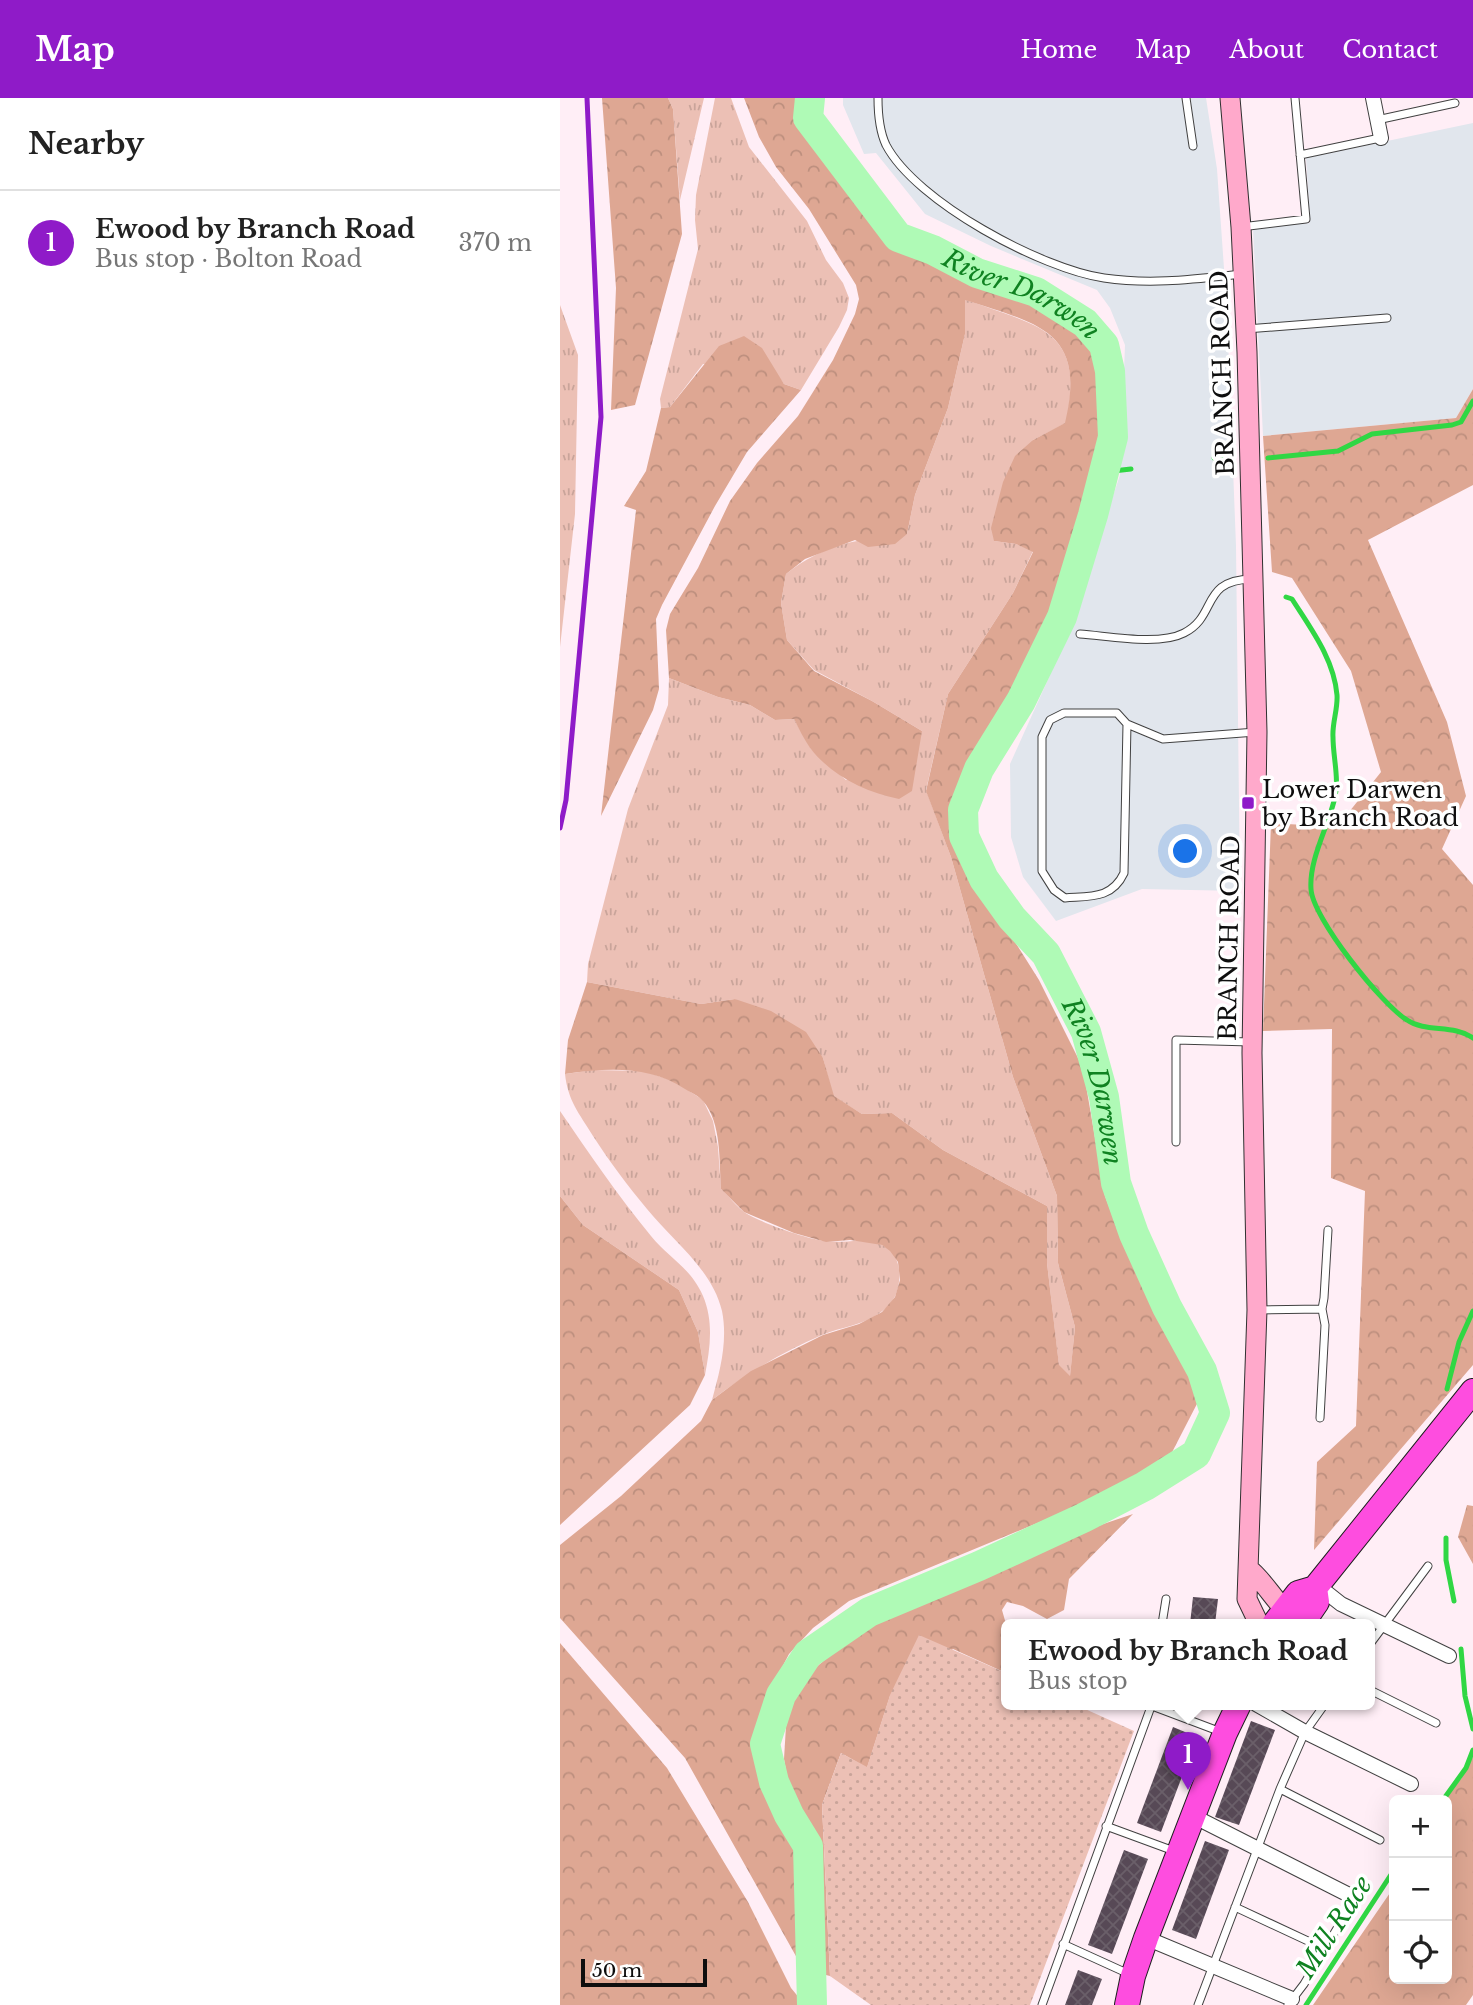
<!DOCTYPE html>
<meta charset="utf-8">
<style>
body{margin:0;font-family:"Libre Baskerville",serif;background:#f2f2f2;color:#222}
.controls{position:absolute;right:21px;bottom:21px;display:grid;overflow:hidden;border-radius:10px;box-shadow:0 7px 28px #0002}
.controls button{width:63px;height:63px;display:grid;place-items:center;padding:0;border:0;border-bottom:2px solid #e0e0e0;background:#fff;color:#222;font:35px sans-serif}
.scale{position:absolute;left:21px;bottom:18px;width:126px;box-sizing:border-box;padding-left:7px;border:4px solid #0e0e0e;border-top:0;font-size:19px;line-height:24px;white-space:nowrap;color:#0e0e0e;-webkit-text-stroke:5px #fff;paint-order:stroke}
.you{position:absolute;left:626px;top:754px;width:24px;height:24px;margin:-18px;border:5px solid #fff;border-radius:50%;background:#1a73e8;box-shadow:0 0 0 10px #1a73e833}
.badge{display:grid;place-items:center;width:46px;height:46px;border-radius:50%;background:#8f1bc8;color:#fff;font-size:23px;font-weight:700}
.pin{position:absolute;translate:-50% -58px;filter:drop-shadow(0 2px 4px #0008)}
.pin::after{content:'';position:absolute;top:37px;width:24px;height:21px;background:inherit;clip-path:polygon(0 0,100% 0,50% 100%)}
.popup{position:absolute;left:441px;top:1521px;width:374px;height:91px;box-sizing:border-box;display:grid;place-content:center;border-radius:10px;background:#fff;filter:drop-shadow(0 2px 5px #0005);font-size:23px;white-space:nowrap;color:#767676}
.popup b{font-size:26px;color:#222}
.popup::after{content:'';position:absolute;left:50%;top:100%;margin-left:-14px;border:14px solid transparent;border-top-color:#fff}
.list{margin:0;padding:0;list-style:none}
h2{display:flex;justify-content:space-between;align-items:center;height:91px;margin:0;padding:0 28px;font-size:30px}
h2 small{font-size:23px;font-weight:400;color:#767676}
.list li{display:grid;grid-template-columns:46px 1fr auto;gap:21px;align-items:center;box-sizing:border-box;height:105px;padding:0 28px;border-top:2px solid #e0e0e0}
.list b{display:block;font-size:26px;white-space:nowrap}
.list p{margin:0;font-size:23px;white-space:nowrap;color:#767676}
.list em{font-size:23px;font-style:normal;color:#767676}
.icon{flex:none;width:38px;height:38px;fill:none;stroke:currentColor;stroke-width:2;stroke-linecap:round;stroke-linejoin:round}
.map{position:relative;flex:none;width:913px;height:1907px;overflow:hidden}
header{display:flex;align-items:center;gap:42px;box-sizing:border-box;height:98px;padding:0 35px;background:#8f1bc8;color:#fff}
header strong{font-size:33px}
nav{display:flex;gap:38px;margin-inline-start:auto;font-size:24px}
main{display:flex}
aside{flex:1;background:#fff}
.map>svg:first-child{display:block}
</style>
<header>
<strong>Map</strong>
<nav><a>Home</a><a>Map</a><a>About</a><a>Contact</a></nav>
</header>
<main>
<aside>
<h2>Nearby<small></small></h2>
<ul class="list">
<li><span class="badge">1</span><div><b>Ewood by Branch Road</b><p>Bus stop · Bolton Road</p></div><em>370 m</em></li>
</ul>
</aside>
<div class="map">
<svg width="913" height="1907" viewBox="0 0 913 1907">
<defs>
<pattern id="grass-tufts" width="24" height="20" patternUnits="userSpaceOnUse" patternTransform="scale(1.75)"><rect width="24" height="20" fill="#ecc0b5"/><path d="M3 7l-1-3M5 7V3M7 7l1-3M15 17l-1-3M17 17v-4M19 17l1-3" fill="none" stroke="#c9a49a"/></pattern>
<pattern id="forest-crowns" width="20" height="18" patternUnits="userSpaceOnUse" patternTransform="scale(1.75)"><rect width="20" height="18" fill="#dea793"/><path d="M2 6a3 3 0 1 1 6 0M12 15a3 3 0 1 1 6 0" fill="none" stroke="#bd8f7e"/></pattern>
<pattern id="garden-dots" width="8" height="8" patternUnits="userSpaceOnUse" patternTransform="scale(1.75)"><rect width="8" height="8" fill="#ecc0b5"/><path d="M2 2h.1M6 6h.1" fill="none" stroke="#c9a49a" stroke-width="1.8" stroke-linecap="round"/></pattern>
<pattern id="building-cross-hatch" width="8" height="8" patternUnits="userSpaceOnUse" patternTransform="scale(1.75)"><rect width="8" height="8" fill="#574956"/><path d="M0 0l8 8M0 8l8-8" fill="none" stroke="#6a5f69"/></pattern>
</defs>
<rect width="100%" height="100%" fill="#ffeef6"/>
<path fill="#e1e6ed" d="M283 0H646L657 71 667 213 676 448 680 793 582 791 496 823 463 779 451 739 450 666 503 548 560 377 565 247 550 210 537 192 431 148 365 116 316 55 304 56 283 7Z
M913 25V291L896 320 703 338 693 130 750 125 746 60Z"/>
<path fill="url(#grass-tufts)" d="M108 0H144L120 102 113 11Z
M155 0H171L189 49 247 123 266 162 283 185 289 200 287 212 279 229 241 292 224 286 216 275 143 266 110 309 101 310 100 301 138 151 135 122 136 97Z
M404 201C479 229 526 230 506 325L473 342 434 443 456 446 473 453 453 495 388 596 366 692 391 759 453 979 497 1098 498 1165 515 1229 510 1279 499 1268 487 1165V1108L383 1052 332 1015 302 1016 273 998 263 960 175 901 141 906 27 884 28 866 68 711 108 607 109 580 158 599 190 607 215 622 234 621 251 651 286 682 362 633 312 603 254 572 227 542 221 505 226 476C265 445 300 441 347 436L355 397 388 310 405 236Z
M0 207 18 257 15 416 0 549Z
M34 972 83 973 114 983 143 1002 153 1023 158 1049 161 1091C169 1098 176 1108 184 1114 201 1125 244 1140 264 1143 283 1146 304 1139 322 1147 340 1154 342 1178 337 1193 335 1201 328 1209 321 1214 304 1227 281 1229 262 1237 222 1254 186 1276 152 1302 160 1273 168 1243 162 1213 152 1171 113 1143 87 1111 68 1088 49 1063 33 1038 19 1015 8 1003 5 976Z
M0 1013C29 1055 58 1098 91 1138 109 1160 131 1170 143 1198 154 1224 150 1251 145 1277L138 1234 119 1192 23 1127 0 1098Z"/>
<path fill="url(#forest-crowns)" d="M42 0H108L113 11 122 136 75 307 51 312 56 190Z
M184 0H245L243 20 334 143 474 201 526 235 539 254 547 282 545 321 492 521 417 657 399 702 398 735 407 768 479 882 523 970 545 1098 565 1151 616 1244 640 1300 607 1364 538 1400 289 1503 253 1530 229 1556 212 1589 196 1642 208 1699 219 1727 237 1753V1860L125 1660 0 1520V1447L61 1398 141 1323 152 1302 191 1273 263 1237 299 1226 322 1214 335 1199 340 1182 338 1164 330 1153 322 1147 290 1142 266 1144 234 1135 184 1114 161 1091C159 1064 162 1025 143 1003 139 998 130 994 125 991 89 967 46 970 5 976L8 942 27 884 141 906 175 901 211 913 246 934 263 960 274 998 302 1016 332 1015 383 1052 487 1108V1165L499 1267 510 1278 515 1229 498 1165 497 1098 453 979 391 759 366 693 388 596 453 495 473 454 456 446 434 443 431 430 443 384 455 358 473 342 505 325C527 233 479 226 405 202V236L388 310 355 397 347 436 335 446 308 449 295 442 245 461 226 476 221 505 227 542 254 573 312 603 362 633 352 693 339 701C305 694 272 678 250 650 244 641 239 631 234 621L215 622 190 607 158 599 109 580 106 532 110 516 138 470 170 403 197 365 238 318 273 262 295 216 299 201 296 187 249 111 216 69 199 39Z
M184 238 202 250 224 286 241 292 187 354 155 408 102 507 96 521 99 591 93 612 41 718 76 412 64 408 86 373 101 310 110 309 159 248Z
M913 291V387L808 442 887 624 906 698 882 751 913 787V1267L754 1452 757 1364 796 1328 805 1093 771 1080 772 931 703 933 711 725 777 729 821 674 791 573 732 480 712 474 703 338 896 320Z
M0 1098 23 1127 119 1192 138 1234 145 1277 130 1307 0 1427Z
M907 1407 913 1408V1466L898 1439Z
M573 1416 509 1481 504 1512 487 1521 463 1508 447 1504 442 1512 446 1526V1575L393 1551 330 1598 307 1670 281 1655 262 1707 270 1878 262 1876 254 1742 230 1695 224 1661 226 1628 236 1596 253 1572 304 1528 487 1445Z
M0 1545 107 1670 188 1804 231 1890 245 1907H0Z
M913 1659V1897L906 1907H753L834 1789V1881H887V1702H883L901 1681Z"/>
<path fill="url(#garden-dots)" d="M359 1537 446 1575V1606H514L574 1633 470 1907H311L270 1878 262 1707 281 1655 307 1669 330 1597Z"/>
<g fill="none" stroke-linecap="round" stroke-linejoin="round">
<path stroke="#30d744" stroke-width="5" d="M654 360 670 358
M708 360 778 353 812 336 892 327 901 324 913 303
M544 374 571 371
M726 499 732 501C751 531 774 561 777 597 778 611 772 625 773 639 773 661 780 681 774 703 767 731 749 762 751 791 752 819 822 907 847 922 866 935 893 926 913 940
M887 1291 899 1244 913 1213
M886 1440V1462L894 1503
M901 1551 905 1598 913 1631
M883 1702 906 1670 913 1652
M746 1907 834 1772"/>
<path stroke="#affab6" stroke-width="30" id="s1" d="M250 0 248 20 338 139 373 152 417 175 476 194 525 225 544 247 550 273 553 339 533 417 502 519 461 603 419 671 403 712 404 738 424 781 452 820 486 856 526 934 544 999 556 1085 574 1136 607 1209 642 1273 655 1315 636 1356 585 1388 523 1420 419 1468 309 1514 248 1556 221 1597 205 1646 214 1684 229 1717 248 1748 252 1907"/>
</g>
<path fill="url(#building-cross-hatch)" d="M633 1499 658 1501 655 1526H630Z
M691 1623 715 1632 679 1727 655 1719Z
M613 1629 637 1639 601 1734 577 1725Z
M645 1743 669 1752 636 1841 612 1832Z
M564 1752 588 1761 552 1856 528 1847Z
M518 1872 542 1881 532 1907H505Z"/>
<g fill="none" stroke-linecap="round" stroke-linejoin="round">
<defs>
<path id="lane" d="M318 0C318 16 319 32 326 47 356 104 482 171 544 180 592 187 635 181 682 176
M626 0 633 48
M817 22 895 5
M740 57 820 40
M681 129 746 121 735 0
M686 231 827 220
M520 536C549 538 599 548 624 535 658 518 640 482 692 481
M567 626 564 775C552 801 530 798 505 800L494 792 482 773V639L490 622 504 615H557L567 626 603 641 696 634
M616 1044V942L691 944
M762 1211 764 1200 768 1132
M698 1212 762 1211 765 1227 760 1320
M602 1526 606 1501
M810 1546 868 1468
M810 1592 876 1625
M592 1608 661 1634
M720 1691 820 1742
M546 1728 614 1753
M675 1809 765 1851
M503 1846 569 1876
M482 1907 592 1606
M638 1907 720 1691 745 1634 765 1606
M728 1907 744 1886 795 1800"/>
<path id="street" d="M813 0 821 40
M757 1487 781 1506 889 1558
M696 1606 745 1634 851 1686
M633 1718 795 1800
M586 1840 732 1901"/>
<path id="secondary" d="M670 0 681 129 687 254 697 634 692 955 697 1212 687 1501 699 1526
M690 1472C701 1479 718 1508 733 1520"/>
<path id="highway" d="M714 1526 738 1495 755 1490 913 1293
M742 1526 757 1504 755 1490
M567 1907 573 1878 586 1840 665 1635 679 1606"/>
</defs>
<use href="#lane" stroke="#414141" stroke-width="9"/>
<use href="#street" stroke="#414141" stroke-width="16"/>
<use href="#secondary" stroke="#303030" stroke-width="21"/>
<use href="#highway" stroke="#1f1f1f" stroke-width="26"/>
<use href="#lane" stroke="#fff" stroke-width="7"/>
<use href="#street" stroke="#fff" stroke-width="14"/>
<use href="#secondary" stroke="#ffa9cb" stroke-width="19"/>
<use href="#highway" stroke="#fe4ddf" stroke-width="24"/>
<path stroke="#8f1bc8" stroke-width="5" d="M0 730 6 702 41 319 27 0"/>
</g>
<rect fill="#8f1bc8" stroke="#fff" stroke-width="2.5" x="681" y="698" width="14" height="14" rx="3.5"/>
<g text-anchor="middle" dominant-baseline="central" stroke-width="7" stroke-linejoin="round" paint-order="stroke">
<g font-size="24" fill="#0e0e0e" stroke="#fff">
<text transform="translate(662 275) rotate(-92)">BRANCH ROAD</text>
<text transform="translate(669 840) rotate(-89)">BRANCH ROAD</text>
</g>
<g font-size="24" fill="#0e0e0e" stroke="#fff" text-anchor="start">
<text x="702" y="691">Lower Darwen<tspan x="702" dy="28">by Branch Road</tspan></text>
</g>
<g font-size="26" font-style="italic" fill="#0f8221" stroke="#fff">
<text stroke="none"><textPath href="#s1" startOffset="306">River Darwen</textPath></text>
<text stroke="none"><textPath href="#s1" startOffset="1211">River Darwen</textPath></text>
<text transform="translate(774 1829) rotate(-57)">Mill Race</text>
</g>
</g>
</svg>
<div class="controls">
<button>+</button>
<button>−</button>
<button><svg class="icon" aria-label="locate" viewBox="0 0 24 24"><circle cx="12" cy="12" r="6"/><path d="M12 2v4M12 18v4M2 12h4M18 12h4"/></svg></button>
</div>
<div class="scale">50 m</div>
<div class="you"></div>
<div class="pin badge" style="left:628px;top:1692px">1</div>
<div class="popup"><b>Ewood by Branch Road</b>Bus stop</div>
</div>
</main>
